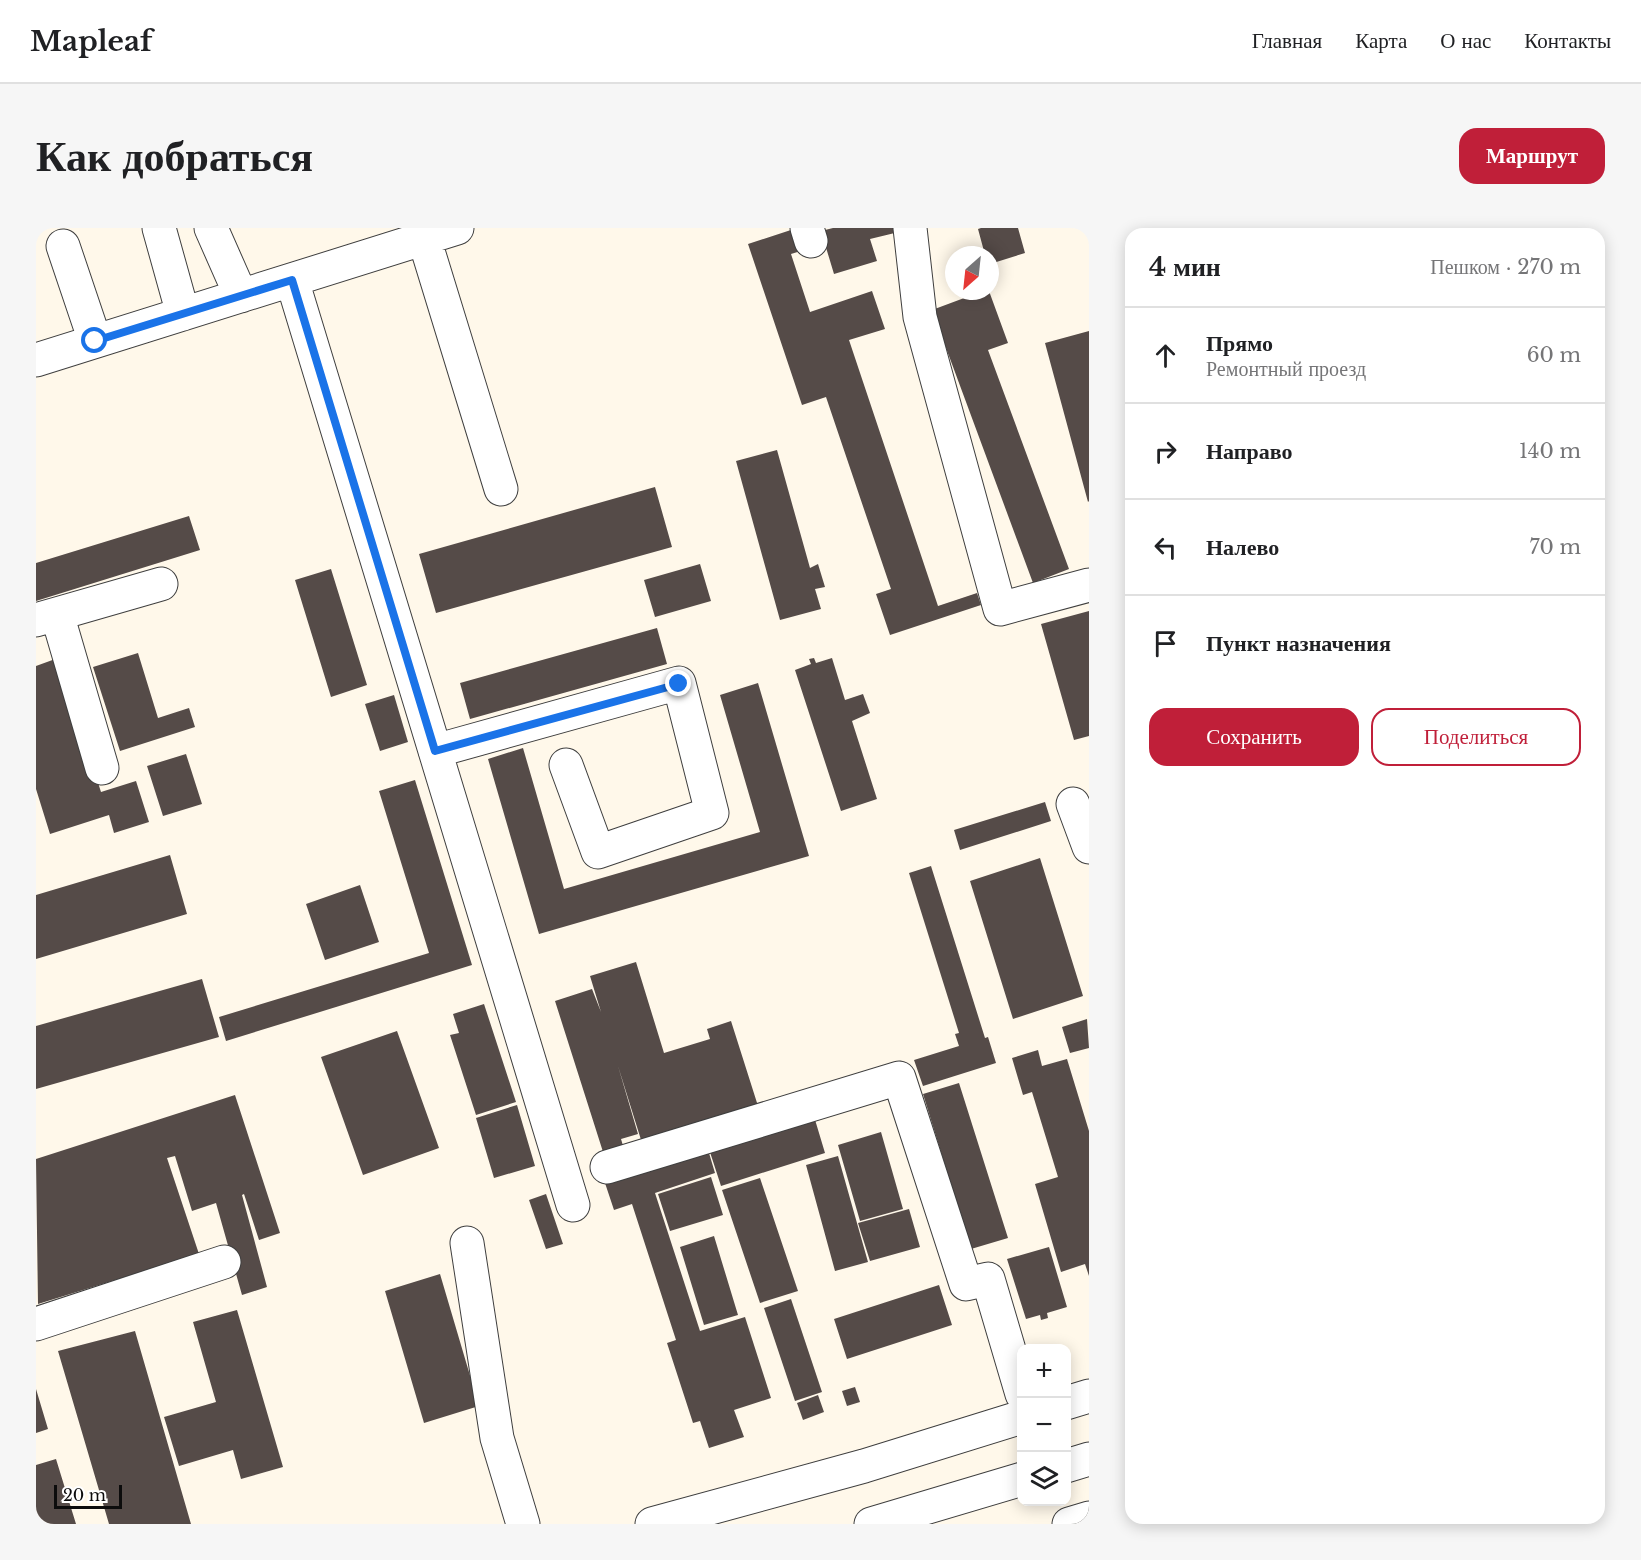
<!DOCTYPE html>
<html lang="ru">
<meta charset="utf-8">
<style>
body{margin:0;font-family:"Libre Baskerville",serif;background:#f6f6f6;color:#202124}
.controls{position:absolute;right:18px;bottom:18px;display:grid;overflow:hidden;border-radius:12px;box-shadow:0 3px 15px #0003}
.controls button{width:54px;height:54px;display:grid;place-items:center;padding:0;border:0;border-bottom:2px solid #e0e0e0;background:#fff;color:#202124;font:30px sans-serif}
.compass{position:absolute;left:909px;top:18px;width:54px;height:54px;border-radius:50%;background:#fff;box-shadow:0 3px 15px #0003;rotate:207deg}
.scale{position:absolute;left:18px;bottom:15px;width:68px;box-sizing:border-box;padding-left:6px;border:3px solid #0c0c0c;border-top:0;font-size:16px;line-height:21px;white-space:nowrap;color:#0c0c0c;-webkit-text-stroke:4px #fff;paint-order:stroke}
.stop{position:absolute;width:18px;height:18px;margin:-14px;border:4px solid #1a73e8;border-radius:50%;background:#fff}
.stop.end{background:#1a73e8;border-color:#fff;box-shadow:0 2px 6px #0008}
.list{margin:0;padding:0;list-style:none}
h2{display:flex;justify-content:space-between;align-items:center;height:78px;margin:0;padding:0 24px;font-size:26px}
h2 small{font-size:20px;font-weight:400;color:#757577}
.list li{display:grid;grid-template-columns:39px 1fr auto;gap:18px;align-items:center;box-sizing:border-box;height:96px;padding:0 24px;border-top:2px solid #e0e0e0}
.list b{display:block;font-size:22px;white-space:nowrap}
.list p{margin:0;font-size:20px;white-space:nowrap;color:#757577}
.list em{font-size:20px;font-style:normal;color:#757577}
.actions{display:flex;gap:12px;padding:18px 24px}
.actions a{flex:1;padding:14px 0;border:2px solid #c01f39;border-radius:18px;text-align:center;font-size:21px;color:#c01f39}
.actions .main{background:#c01f39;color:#fff}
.icon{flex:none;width:33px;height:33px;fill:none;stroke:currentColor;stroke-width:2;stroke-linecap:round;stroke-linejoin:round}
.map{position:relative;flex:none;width:1053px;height:1296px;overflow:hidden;border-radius:18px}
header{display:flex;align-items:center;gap:36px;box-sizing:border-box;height:84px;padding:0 30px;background:#fff;border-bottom:2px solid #e0e0e0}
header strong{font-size:28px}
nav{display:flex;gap:33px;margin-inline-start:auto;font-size:21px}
.intro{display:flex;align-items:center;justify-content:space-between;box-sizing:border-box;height:144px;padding:0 36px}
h1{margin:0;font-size:42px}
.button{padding:15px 27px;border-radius:18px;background:#c01f39;color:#fff;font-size:21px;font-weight:700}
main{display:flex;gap:36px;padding:0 36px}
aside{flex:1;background:#fff;border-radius:18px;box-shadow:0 3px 15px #0003}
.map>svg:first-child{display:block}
</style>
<header>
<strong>Mapleaf</strong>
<nav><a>Главная</a><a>Карта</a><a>О нас</a><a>Контакты</a></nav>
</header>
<div class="intro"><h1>Как добраться</h1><a class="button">Маршрут</a></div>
<main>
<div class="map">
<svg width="1053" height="1296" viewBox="0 0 1053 1296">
<rect width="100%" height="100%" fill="#fff8ea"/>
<path fill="#554b48" d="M761 0 768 22 755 26 774 84 836 63 849 101 813 112 902 378 941 365 945 377 854 407 840 366 855 361 790 169 766 177 712 16Z
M797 0H867V3L834 11 841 33 798 46 785 3Z
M945 0H982L989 25 954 36V27H949L942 1Z
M947 63H953L972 115 952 122 1033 341 997 355 896 82Z
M1053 103V273L1052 274 1009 115Z
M741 222 774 340 782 336 789 359 779 361 785 381 744 392 700 233Z
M619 259 636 319 400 385 383 326Z
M153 288 164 322 0 373V335Z
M664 336 675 373 619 389 608 352Z
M295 341 331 457 295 469 259 352Z
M1053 383V508L1038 512 1005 396Z
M621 400 631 436 434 491 424 455Z
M102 425 122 490 153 480 159 499 84 523 57 439Z
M22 430 65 564 100 553 113 594 78 605 73 587 14 606 0 561V438Z
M778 430 780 435 796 430 809 472 827 466 834 485 816 493 841 571 805 583 759 442 775 436 773 431Z
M722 455 773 628 503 706 452 531 487 520 528 661 724 604 684 467Z
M358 467 372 514 344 523 329 476Z
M150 526 166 576 127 588 111 538Z
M379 552 436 737 190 813 183 789 393 725 343 563Z
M1009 574 1015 593 924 622 918 602Z
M134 627 151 686 0 731V667Z
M1004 630 1047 768 977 791 934 653Z
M895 638 949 810 952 809 960 835 887 858 878 832 923 818 919 806 923 805 873 645Z
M324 657 343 714 289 732 270 676Z
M600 734 628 825 674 811 671 801 695 793 722 878 606 915 582 838 602 906 585 911 588 921 568 927 519 773 556 761 565 784 554 748Z
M166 751 183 809 0 861V798Z
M448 776 480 874 440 887 414 807 423 805 417 786Z
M1051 791 1053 820 1034 825 1026 799Z
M361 803 403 920 327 947 285 829Z
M1002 822 1006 838 1031 831 1053 903V1048L1049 1036 1025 1044 999 956 1022 949 996 864 987 867 976 830Z
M923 855 972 1010 935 1021 887 866Z
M199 867 244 1005 223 1012 208 966 206 967 231 1059 206 1067 180 975 156 983 139 928 131 930 163 1026 2 1076 0 931Z
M481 877 499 938 458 950 440 890Z
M777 885 789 925 685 958 672 918Z
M845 904 867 981 824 993 802 917Z
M670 915 679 945 619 965 664 1103 709 1089 735 1170 698 1182 708 1209 673 1220 664 1193 657 1195 631 1115 640 1112 596 976 578 982 567 949Z
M802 928 832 1034 799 1043 770 937Z
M675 949 687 987 634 1003 622 966Z
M724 950 762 1063 724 1075 686 962Z
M510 966 527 1016 510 1021 493 972Z
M873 981 884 1019 834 1033 822 995Z
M678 1008 702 1087 668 1097 644 1019Z
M1013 1019 1031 1079 1011 1085 1012 1090 1005 1092 1004 1087 990 1091 971 1031Z
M404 1046 443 1178 388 1195 349 1063Z
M903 1057 916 1097 811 1131 798 1091Z
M755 1071 786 1164 759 1173 728 1080Z
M201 1082 247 1239 205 1251 197 1222 143 1238 128 1189 180 1174 157 1094Z
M99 1103 155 1296H73L22 1123Z
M819 1159 824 1174 811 1178 806 1163Z
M0 1161 12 1201 0 1205Z
M782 1167 788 1184 767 1192 761 1175Z
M20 1231 40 1296H0V1237Z"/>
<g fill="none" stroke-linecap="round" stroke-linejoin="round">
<defs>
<path id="minor" d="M123 0 147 86
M175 0 205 68
M771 0 775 13
M874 0 884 89 964 381 1053 357
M388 10 465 261
M27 18 59 113
M256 52 537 977
M0 132 421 0
M21 386 66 540
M0 392 125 356
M399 523 643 455 676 585 562 624 530 537
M1037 576 1053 619
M571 939 863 850 930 1056 952 1051 986 1166
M431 1015 461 1210 487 1296
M0 1096 188 1034
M1030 1175 1053 1168
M1030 1238 1053 1231
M616 1296 828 1238 986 1189
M835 1296 986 1251
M1033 1296 1053 1290"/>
</defs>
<use href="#minor" stroke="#3f3f3f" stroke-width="35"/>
<use href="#minor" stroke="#fff" stroke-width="33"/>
</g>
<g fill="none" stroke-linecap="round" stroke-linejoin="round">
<path stroke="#1a73e8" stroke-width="8" d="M59 113 256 52 399 523 643 456"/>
</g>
</svg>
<div class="controls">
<button>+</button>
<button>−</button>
<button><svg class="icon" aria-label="layers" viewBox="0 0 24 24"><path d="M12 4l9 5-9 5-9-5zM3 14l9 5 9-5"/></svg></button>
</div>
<svg class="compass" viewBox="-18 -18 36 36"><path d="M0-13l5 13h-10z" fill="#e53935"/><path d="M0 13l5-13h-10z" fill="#757577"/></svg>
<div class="scale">20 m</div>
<div class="stop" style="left:59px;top:113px"></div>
<div class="stop end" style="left:643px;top:456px"></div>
</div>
<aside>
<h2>4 мин<small>Пешком · 270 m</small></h2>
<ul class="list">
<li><svg class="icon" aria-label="ahead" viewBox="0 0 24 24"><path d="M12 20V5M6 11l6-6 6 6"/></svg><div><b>Прямо</b><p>Ремонтный проезд</p></div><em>60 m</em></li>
<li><svg class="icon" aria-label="right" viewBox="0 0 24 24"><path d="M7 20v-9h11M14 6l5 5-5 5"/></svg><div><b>Направо</b></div><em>140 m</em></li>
<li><svg class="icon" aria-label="left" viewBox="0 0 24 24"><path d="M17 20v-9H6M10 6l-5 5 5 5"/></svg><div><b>Налево</b></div><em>70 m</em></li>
<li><svg class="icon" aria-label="arrive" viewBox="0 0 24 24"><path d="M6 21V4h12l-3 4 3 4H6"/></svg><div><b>Пункт назначения</b></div></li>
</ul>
<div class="actions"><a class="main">Сохранить</a><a>Поделиться</a></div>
</aside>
</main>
